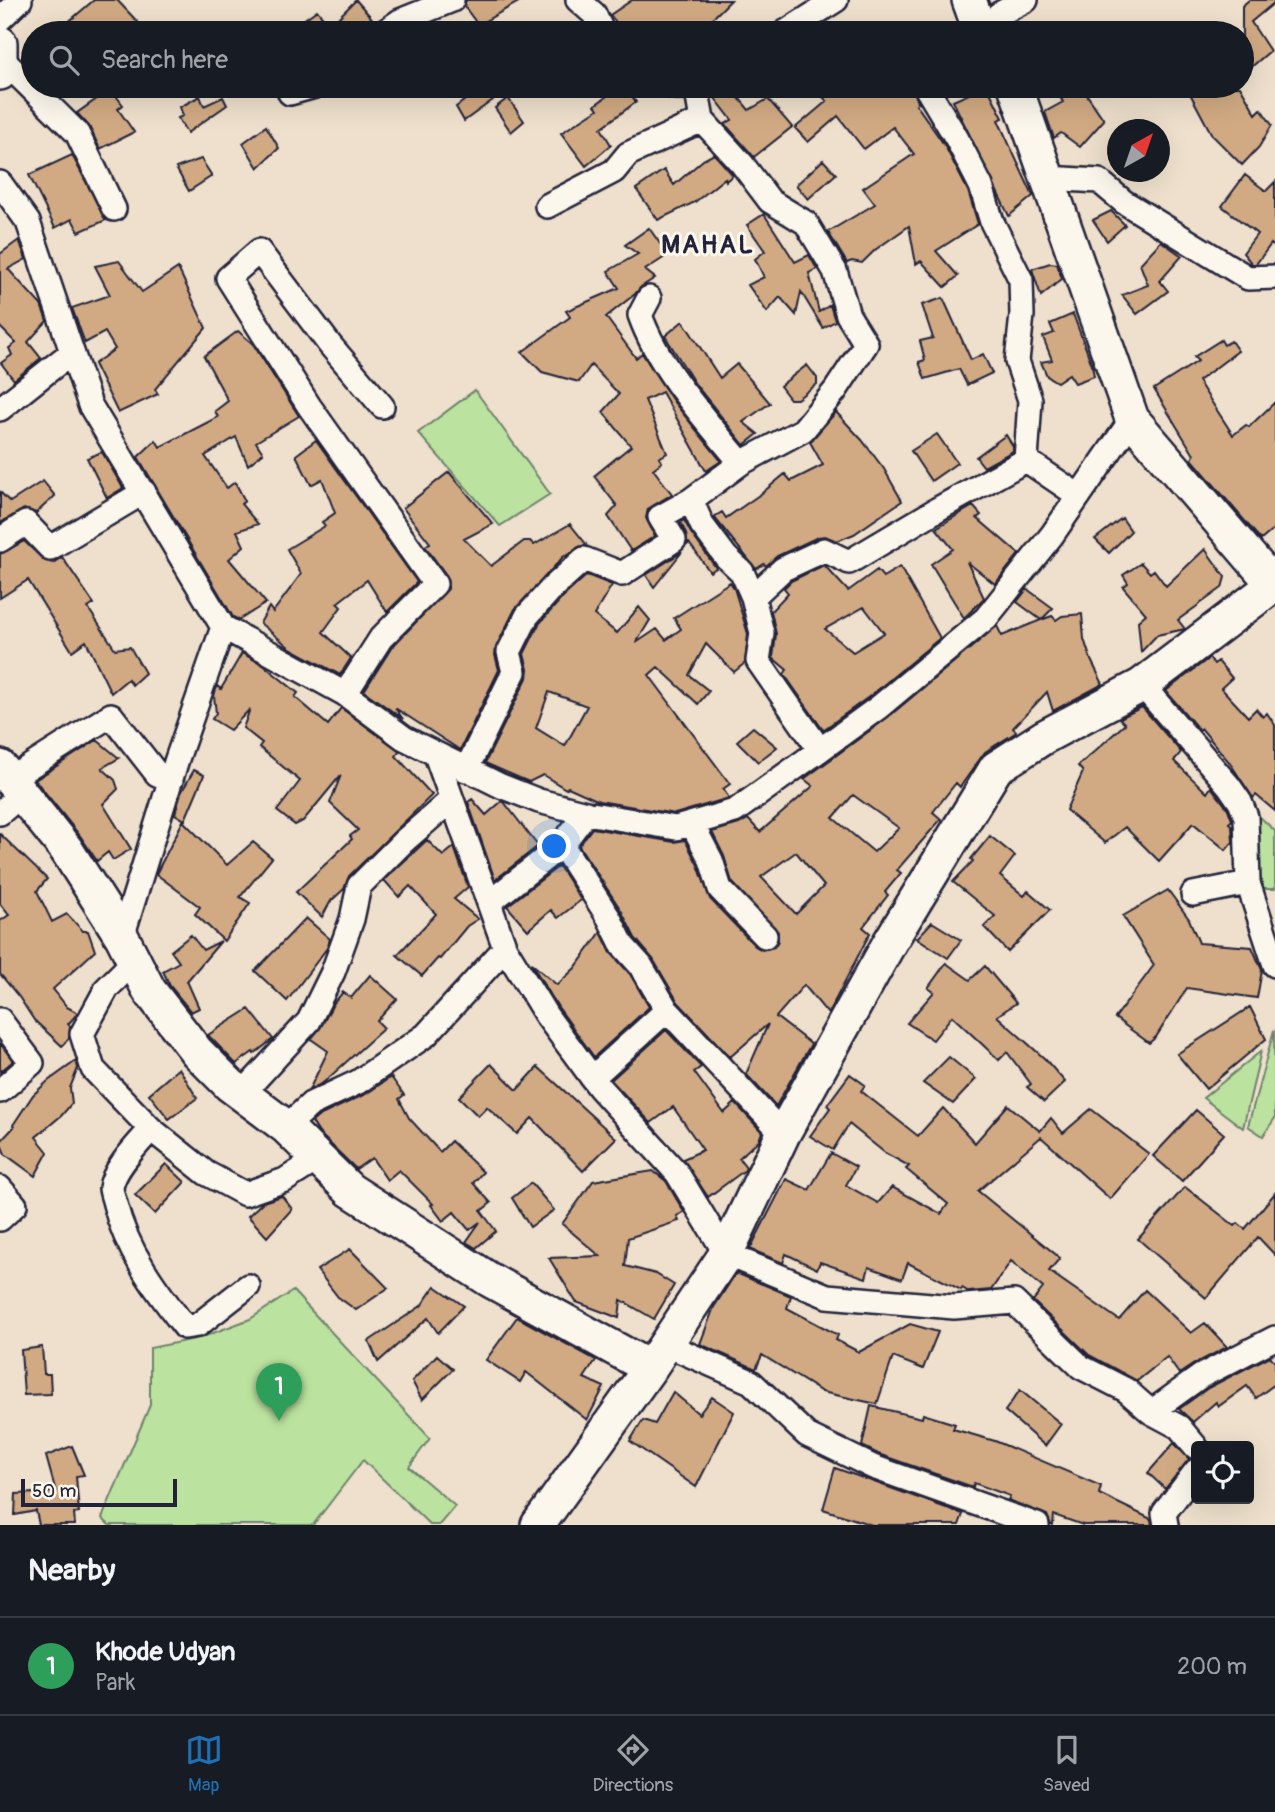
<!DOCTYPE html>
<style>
body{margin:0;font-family:Pangolin,sans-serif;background:#20242c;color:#f1f3f6}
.controls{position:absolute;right:21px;bottom:21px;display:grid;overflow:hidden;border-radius:7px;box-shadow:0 7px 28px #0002}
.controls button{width:63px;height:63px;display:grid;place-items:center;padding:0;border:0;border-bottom:2px solid #363941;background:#171b24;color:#f1f3f6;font:35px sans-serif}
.compass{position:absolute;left:1107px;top:119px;width:63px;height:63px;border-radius:50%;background:#171b24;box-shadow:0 7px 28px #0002;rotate:40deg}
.scale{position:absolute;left:21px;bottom:18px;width:156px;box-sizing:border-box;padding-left:7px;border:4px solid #22223b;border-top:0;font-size:19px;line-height:24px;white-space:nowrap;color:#22223b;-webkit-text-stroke:5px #fbf7ec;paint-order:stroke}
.you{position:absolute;left:555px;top:847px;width:24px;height:24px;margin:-18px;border:5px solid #fff;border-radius:50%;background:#1a73e8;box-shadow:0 0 0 10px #1a73e833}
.badge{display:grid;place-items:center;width:46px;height:46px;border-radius:50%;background:#1f6fb2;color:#fff;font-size:23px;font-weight:700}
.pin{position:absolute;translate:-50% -58px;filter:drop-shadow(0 2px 4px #0008)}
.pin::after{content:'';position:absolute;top:37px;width:24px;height:21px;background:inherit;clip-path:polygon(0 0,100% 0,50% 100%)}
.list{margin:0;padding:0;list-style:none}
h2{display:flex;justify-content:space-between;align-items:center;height:91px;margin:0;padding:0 28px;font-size:30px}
h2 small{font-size:23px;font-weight:400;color:#9ea1a6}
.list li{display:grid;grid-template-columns:46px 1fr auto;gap:21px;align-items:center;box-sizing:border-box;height:98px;padding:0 28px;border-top:2px solid #363941}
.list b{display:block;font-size:26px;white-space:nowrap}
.list p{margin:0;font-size:23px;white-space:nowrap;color:#9ea1a6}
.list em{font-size:23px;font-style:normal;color:#9ea1a6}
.icon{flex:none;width:38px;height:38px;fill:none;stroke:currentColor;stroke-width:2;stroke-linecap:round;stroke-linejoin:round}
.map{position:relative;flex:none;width:1275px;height:1525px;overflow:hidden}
.search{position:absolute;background:#171b24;box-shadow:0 7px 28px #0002;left:21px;right:21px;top:21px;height:77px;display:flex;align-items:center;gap:18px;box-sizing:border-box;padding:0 24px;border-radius:38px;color:#9ea1a6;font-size:26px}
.sheet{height:189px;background:#171b24}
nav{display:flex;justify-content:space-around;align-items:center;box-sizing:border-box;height:98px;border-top:2px solid #363941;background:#171b24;font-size:19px;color:#9ea1a6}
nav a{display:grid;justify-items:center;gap:4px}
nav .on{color:#1f6fb2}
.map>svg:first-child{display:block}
</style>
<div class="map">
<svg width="1275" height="1525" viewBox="0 0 1275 1525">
<rect width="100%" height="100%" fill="#eee0cc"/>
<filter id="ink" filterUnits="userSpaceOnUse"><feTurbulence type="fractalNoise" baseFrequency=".0143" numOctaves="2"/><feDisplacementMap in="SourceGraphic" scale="14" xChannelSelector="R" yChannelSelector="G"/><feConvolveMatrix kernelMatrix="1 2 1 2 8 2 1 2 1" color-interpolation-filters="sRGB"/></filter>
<g filter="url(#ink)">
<path fill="#bbe39f" stroke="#6e826d" stroke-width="2" d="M475 390 550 494 500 526 418 433Z
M1258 815 1275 831V889H1260Z
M1274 1030 1275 1118 1263 1136 1248 1126Z
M1261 1051 1243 1128 1203 1098Z
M293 1291 430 1438 409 1467 455 1506 439 1525H430L363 1460 313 1525H109L102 1518 150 1405V1348L200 1338 250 1319Z"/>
<path fill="#d1aa83" stroke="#22223b" stroke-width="2" fill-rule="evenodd" d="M94 0H117L148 33H76L67 23Z
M356 0 375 22 369 33H307L299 23 317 10 330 26Z
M466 0H522L478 25 464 6Z
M632 0H731L698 33H625L610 15Z
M1249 0H1275V2L1251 22 1270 51 1242 75V6Z
M483 86H487L493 100 464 121 456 107Z
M597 86H624L636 102 601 128 611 145 586 166 561 133 598 109 595 105 606 97Z
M729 86 749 110 768 99 792 127 754 157 725 124 732 120 715 98Z
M812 86H911L913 89 918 102 916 104 945 146 968 191 978 224 936 251 958 276 945 287 921 261 916 264 909 226 875 250 862 263 852 261 847 263 828 232 875 204 863 188 914 154 893 127 864 149 838 116 808 142 795 128 827 101Z
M987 86 1003 118 998 120 1033 196 1009 216 953 101Z
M1078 86H1081L1104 120 1080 147 1061 133 1054 138 1045 112 1063 102 1061 99Z
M1186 86H1240L1256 114 1261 109 1272 125 1259 147 1242 165 1212 135Z
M111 89 123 105 118 109 134 132 100 149 89 126 77 113Z
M200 96 204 106 223 97 227 105 187 133 178 118 183 116 180 107Z
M508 98 524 121 511 132 495 108Z
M266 126 279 148 258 168 243 143Z
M714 154 733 175 726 181 725 178 695 202 658 220 636 189 664 170 674 185 703 160Z
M72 155 106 220 79 232 72 219 55 228 29 175Z
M201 159 212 176 189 191 176 168Z
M823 160 836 174 808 199 796 185Z
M1245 175 1266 191 1275 182V247L1271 244 1256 264H1252L1243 253 1257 234 1222 206Z
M1111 211 1125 225 1107 241 1093 220Z
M764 214 795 262 809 255 817 269 809 273 819 312 830 305 835 321 823 328 801 292 796 315 780 297 767 312 748 285 764 277 755 259 765 251 747 225Z
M649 228 668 255 645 270 655 278 641 287 635 294 606 317 636 358 642 353 673 401 721 461 706 471 662 392 645 400 667 453 659 458 662 462 653 469 672 494 648 509 646 518 655 536 631 551 608 516 617 506 594 476 631 446 603 412 619 394 591 365 579 382 542 372 522 352 570 317 566 311 619 288 608 271 638 254 625 245Z
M19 240 26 259 8 269 41 305 47 321 28 342 41 358 14 380 1 363 12 355 9 348 16 343 0 327V254Z
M1161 241 1182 256 1160 281 1168 291 1137 314 1122 295 1148 285 1140 264Z
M119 261 142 292 178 268 206 328 155 389 158 394 118 413 94 364 115 349 105 332 85 343 72 308 110 295 95 266Z
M1050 263 1057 264 1062 279 1041 296 1032 269Z
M943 298 971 360 983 354 992 373 967 385 959 369 925 379 919 362 925 360 920 341 933 338 922 305Z
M1073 314 1092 365 1094 376 1075 383 1069 374 1057 382 1047 376 1041 362 1052 360 1043 337 1054 333 1050 324Z
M683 321 720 378 737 364 770 403 743 422 758 434 744 445 695 384 665 336Z
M238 331 253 344 299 416 256 442 263 453 248 465 236 437 205 456 227 488 235 482 245 501 241 504 258 524 237 531 244 546 229 559 266 603 239 620 233 617 138 457 156 440 160 447 218 417 215 411 228 401 204 356Z
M1221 340 1224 345 1231 341 1238 351 1198 381 1233 435 1246 425 1249 427 1275 402V528L1261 540 1192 459 1194 455 1154 389 1198 361 1194 357Z
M807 365 817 378V384L797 399H790L780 386Z
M836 412 862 440 884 469 902 501 854 534 837 541 825 536 818 537 777 556 766 566 764 564 756 569 714 517 722 512 726 518 762 493 785 474 791 481 823 465 810 442Z
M937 434 957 463 931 481 911 451Z
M1006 435 1013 446V451L984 467 976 457Z
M316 440 417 582 387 612 367 580 337 603 341 607 323 632 351 658 340 675 290 648 260 623 269 607 273 612 301 574 287 549 325 526 322 522 335 513 322 479 311 485 296 455Z
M102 452 123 488 107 498 87 458Z
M449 472 493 524 464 539 491 566 524 541H530L534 545 570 524 586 544 563 557 515 609 496 647 495 655 499 670 460 750 395 708 403 719 364 691 392 647 448 589 447 576 425 546 430 543 403 508Z
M43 481 55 496 36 513 24 509 0 523V492L10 502Z
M973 506 981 515 977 518 1019 554 995 584 967 562 984 598 964 618 931 564 953 549 936 528Z
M1122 518 1131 531 1109 553 1095 539Z
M684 520 691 533 716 568 710 572 689 543 687 545 686 533 680 522Z
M24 541 45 561 53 563 62 557 94 604 88 608 115 649 130 647 145 673 132 685 128 679 111 693 86 641 72 651 28 580 0 598V554Z
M1205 549 1225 577 1222 588 1178 620 1185 629 1157 635 1141 652 1138 621 1146 614 1123 587 1128 583 1123 575 1141 563 1150 573 1154 570 1166 586Z
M682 552 654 587 646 575Z
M824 565 848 591 877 570 883 577 900 567 940 638 870 696 823 730 784 674 787 670 773 658 776 634 771 611 788 593 784 588 791 581ZM864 607 884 633 853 652 825 629Z
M587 575 612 585 594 615 617 633 639 607 650 620 636 643 657 629 666 640 681 629 674 618 730 582 734 588 748 634 745 663 734 672 706 644 689 675 709 691 698 704 658 667 649 675 730 784 723 789 729 798 675 814 599 801 568 787 566 789 543 775 529 782 485 763 527 678 528 669 524 654 539 624 563 597ZM549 692 587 706 565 746 536 728Z
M1027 589 1053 608 1041 620 1052 616 1056 620 1062 616 1082 614 1084 639 1091 660 1103 684 1053 711 1047 692 1013 728 1016 731 1015 733 985 752 960 787 956 783 933 812 941 819 897 870 901 873 885 892 888 895 863 927 870 933 828 1014 804 985 776 1017 811 1044 776 1106 746 1074 768 1024 730 1057 678 1002 653 959 635 938 621 910 579 846 592 828 674 842 685 840 698 865 710 899 755 946 762 950 774 947 778 941V932L732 882 724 856 712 832 739 824 748 819 760 832 813 786 804 779 887 718 997 626 1002 636 1041 620 1017 602ZM853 795 899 828 874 852 833 818ZM796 852 824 886 796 914 761 877Z
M242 653 262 664 298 693 295 697 328 725 341 708 400 751 396 756 432 795 349 876 344 889 331 901 322 917 296 892 352 839 350 836 358 830 330 803 341 775 303 821 295 825 277 811 300 781 259 747 262 743 243 728 250 709 230 730 212 719 216 713 214 696 217 686 221 689Z
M1209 658 1214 664 1218 661 1232 678 1221 688 1248 717 1256 709 1263 717 1267 713 1275 725V811L1256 795 1253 798 1230 763 1201 728 1199 730 1166 691Z
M1142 707 1181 752 1174 761 1207 793 1211 787 1228 809 1232 820 1229 823 1232 826 1233 842 1226 850 1193 823 1159 861 1125 827 1105 843 1066 810 1083 772 1078 766 1125 724 1120 719 1122 717Z
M753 727 777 747 758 762 737 741Z
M97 740 119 758 102 768 115 780 118 789 103 804 131 849 113 860 108 852 97 861 81 837 35 780Z
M194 770 204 775 185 820 175 814 181 793Z
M472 799 486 815 502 801 504 802 538 846 495 880 468 802Z
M183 821 227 865 253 842 272 858 240 897 250 903 224 941 195 914 200 907 156 874Z
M0 834 47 879 37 891 52 922 67 914 83 931H88L95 951 53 989 67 1007 78 1013 68 1024 70 1026 69 1038 62 1046 34 1020 19 997 0 974V921L9 915 0 904Z
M990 836 1015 856 1000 876 1024 896 1028 891 1050 910 1008 952 984 927 995 916 953 882 973 861 971 859Z
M427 840 443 856 454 847 468 887 454 899 478 919 467 926 440 959 438 958 422 976 397 955 436 914 410 886 399 897 384 880Z
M559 866 581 900 558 918 551 910 528 930 507 906Z
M1168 890 1189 919 1199 943 1252 947 1262 970 1257 998 1187 988 1156 1037 1149 1043 1115 1018 1154 965 1123 916Z
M306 918 330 939 327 948 287 1001 255 971Z
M932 922 961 940 948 958 917 938Z
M601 932 611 953 630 974 649 1007 594 1057 558 1007 531 963 557 985 575 968Z
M191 935 203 950 221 941 187 981 199 1008 191 1012 170 986 163 971 179 962 171 951Z
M946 963 970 980 985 966 1016 1003 997 1016 1045 1059 1065 1082 1044 1102 1027 1087 1031 1084 1007 1052 999 1060 952 1016 933 1040 907 1023 934 992 928 988Z
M370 975 397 999 377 1021 384 1028 323 1083 309 1090 328 1051 311 1039 321 1027 333 1004 343 992 351 998Z
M1250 1007 1266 1039 1206 1089 1177 1054Z
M249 1009 273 1039 254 1054 253 1052 236 1064 208 1035Z
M666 1030 701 1067 694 1072 724 1113 735 1103 762 1132 759 1140 739 1158 746 1167 745 1170 708 1197 683 1159 703 1150 673 1107 651 1123 611 1080Z
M0 1043 13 1061 0 1072Z
M949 1057 976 1079 953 1104 923 1083Z
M76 1061 78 1068 70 1088 72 1103 62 1115 36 1137 48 1152 35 1176 5 1154 0 1142 14 1127 13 1125 33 1095 48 1081Z
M491 1064 517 1090 538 1067 616 1138 583 1171 532 1118 517 1134 487 1107 478 1116 459 1097Z
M179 1068 197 1098 169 1119 149 1094Z
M850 1074 865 1085 861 1091 918 1136 943 1108 975 1143 1008 1105 1040 1131 1051 1118 1063 1133 1091 1109 1149 1154 1110 1199 1041 1137 978 1191 1060 1258 1049 1271 1119 1320 1145 1290 1191 1333 1205 1323 1227 1347 1194 1364 1179 1374 1167 1357 1137 1381 1089 1355 1033 1301 1043 1288 1011 1261 991 1290 969 1292 962 1288 961 1290 908 1263 902 1279 869 1267 866 1278 820 1262 817 1269 786 1254 783 1263 750 1249 786 1179 809 1190 831 1153 856 1167 846 1185 878 1203 892 1187 941 1214 948 1204 906 1169 909 1166 885 1153 849 1124 833 1150 810 1136 830 1108 827 1105Z
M391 1077 404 1095 399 1099 409 1118 440 1152 451 1141 483 1172 473 1183 491 1203 481 1211 496 1231 476 1248 466 1242 480 1222 469 1230 454 1212 443 1221 431 1205 433 1204 399 1170 387 1180 372 1158 356 1169 319 1133 312 1122 319 1116 366 1094Z
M1196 1110 1224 1134 1182 1181 1153 1156Z
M166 1164 185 1182 155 1214 135 1195Z
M653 1171 666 1181 684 1212 677 1216 679 1221 628 1238 625 1266 656 1274 674 1285 654 1319 621 1300 619 1318 576 1302 549 1258 600 1256 562 1224 593 1181Z
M531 1183 554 1210 530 1227 512 1198Z
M1185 1187 1235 1226 1238 1223 1245 1229 1275 1193V1255L1258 1237 1206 1298 1138 1239Z
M282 1196 292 1209 267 1237 248 1216 263 1202Z
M350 1249 388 1288 356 1310 338 1297 317 1270Z
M736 1273 791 1296 787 1308 838 1335 836 1340 859 1352 910 1324 938 1332 923 1369 893 1357 877 1404 822 1392 762 1355 756 1369 700 1344 714 1307Z
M435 1286 464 1306 438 1333 428 1318 378 1362 369 1341 421 1306Z
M517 1317 596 1360 584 1378 604 1387 587 1420 526 1372 520 1382 486 1360Z
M42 1347 44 1374H50L51 1394 24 1395 21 1350Z
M437 1355 453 1369 422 1400 412 1381Z
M1270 1356 1275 1362V1384L1256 1398 1247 1386 1219 1406 1216 1402 1193 1422 1179 1409 1208 1388Z
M1020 1390 1061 1424 1045 1446 1005 1411Z
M673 1392 699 1414 712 1397 734 1412 696 1487 630 1441 643 1420 655 1424Z
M871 1406 922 1418 923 1414 955 1424 953 1429 995 1441 1101 1486 1099 1494 1151 1519 1152 1525H1083L1054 1515 1053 1525H1051L1047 1515 1008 1500 1010 1496 974 1483 973 1487 878 1454 862 1446Z
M1174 1443 1189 1459 1165 1489 1148 1473Z
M72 1446 84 1475 76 1476 79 1513 74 1514 75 1525H39L36 1511 15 1515 16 1494 56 1492 46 1456Z
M835 1468 963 1514 959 1525H872L823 1509Z"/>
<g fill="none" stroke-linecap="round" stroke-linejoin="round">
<defs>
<path id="street" d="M578 0 594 14 603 33
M0 19 20 0
M383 33 400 21 452 0
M784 33 836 0
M989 33 999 14 1026 0
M2 59 77 133 114 209
M672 86 683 88 693 86
M932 86 927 89 957 139 981 186 992 222 1021 280 1022 315 1017 361 1030 400 1026 460
M290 93 315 86
M1047 178 1099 181 1124 202 1248 278 1275 277
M0 183 28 222 90 405 223 627 345 694 404 738 501 786 539 801 586 813 676 828 735 811 820 750 879 707 986 618 1052 535 1132 419
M547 206 614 171 628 154 702 120
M649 298 640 315C659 369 705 419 741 463
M0 409 72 352
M691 500 702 525 726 557 742 572 753 597
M0 540 26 523 50 548 144 492
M1142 685 1229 786 1240 802 1246 817 1248 883 1275 965
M345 694 381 638 435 584 309 406 228 278 259 251 330 345 382 406
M820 750 758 661 762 633 753 597 783 569 824 550 849 562 938 509 1026 460 1079 496
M436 755 505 948 546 1015 599 1087 677 1173 726 1254 827 1296 954 1307 1014 1302 1081 1367 1126 1390 1151 1412 1201 1376 1275 1338
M466 770 514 672 509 652 527 616 553 587 584 559 622 574 674 540 660 517 691 500 741 463 803 430 835 391 866 344 848 315 835 271 806 223 770 201 742 164 702 120 696 86
M10 779 111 715 157 774 171 780
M0 813 22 794
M692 824 711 860 720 889 765 936
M562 845 609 918 623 946 641 966 667 1010 783 1134
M1193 894 1248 883
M490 902 562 845 586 813
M122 937 177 759 223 627
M134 961 107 988 82 1034 93 1069 151 1129 206 1173 245 1194 285 1180 318 1159
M0 1020 32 1063 0 1091
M592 1078 667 1010
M242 1094 309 1021 333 972 352 919 359 886 404 841 451 800
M286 1127 311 1104 358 1082 426 1035 505 948
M151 1129C139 1143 113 1169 111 1188 111 1192 114 1199 115 1204 126 1250 156 1290 185 1327L198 1325 248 1286
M0 1188 15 1205 0 1219
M665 1344 751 1382 807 1435 873 1467 1037 1525
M1151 1412 1179 1427 1196 1447
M1166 1525 1164 1513 1196 1471"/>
<path id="secondary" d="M969 0 981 33
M0 43V73
M1015 86 1132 419 1275 586
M0 767 66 849 122 937 149 990 197 1052 230 1085 286 1127 350 1190 490 1280 650 1368
M538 1525 650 1368 726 1254 783 1134 890 942 996 768 1044 737 1142 685 1275 584"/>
</defs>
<use href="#street" stroke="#22223b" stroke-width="28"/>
<use href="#secondary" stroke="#22223b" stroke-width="38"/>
<use href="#street" stroke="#fbf7ec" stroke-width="23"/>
<use href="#secondary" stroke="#fbf7ec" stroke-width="33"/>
</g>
</g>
<g text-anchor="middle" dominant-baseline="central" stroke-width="6" stroke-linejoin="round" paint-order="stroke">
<g font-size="26" font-weight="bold" letter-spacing="2" fill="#22223b" stroke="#fbf7ec">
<text x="708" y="245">MAHAL</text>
</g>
</g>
</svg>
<div class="controls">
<button><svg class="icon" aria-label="locate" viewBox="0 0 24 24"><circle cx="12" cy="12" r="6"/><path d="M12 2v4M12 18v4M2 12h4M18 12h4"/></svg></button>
</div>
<svg class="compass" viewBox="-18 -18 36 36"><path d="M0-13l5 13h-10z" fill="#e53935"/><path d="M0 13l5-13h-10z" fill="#9ea1a6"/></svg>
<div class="scale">50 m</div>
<div class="you"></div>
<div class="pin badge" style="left:279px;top:1421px;background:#2e9e5b">1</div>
<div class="search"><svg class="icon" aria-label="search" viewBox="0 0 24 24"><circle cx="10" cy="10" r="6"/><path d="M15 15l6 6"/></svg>Search here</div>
</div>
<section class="sheet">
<h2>Nearby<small></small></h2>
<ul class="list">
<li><span class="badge" style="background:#2e9e5b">1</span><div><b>Khode Udyan</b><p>Park</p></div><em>200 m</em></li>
</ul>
</section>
<nav>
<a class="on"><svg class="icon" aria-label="map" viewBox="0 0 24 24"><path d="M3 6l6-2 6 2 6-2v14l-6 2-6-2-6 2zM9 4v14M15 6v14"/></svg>Map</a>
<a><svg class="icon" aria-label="directions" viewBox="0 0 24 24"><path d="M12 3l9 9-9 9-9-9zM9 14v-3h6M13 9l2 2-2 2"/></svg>Directions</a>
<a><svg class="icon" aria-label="saved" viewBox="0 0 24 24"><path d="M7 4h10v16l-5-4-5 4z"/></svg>Saved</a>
</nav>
